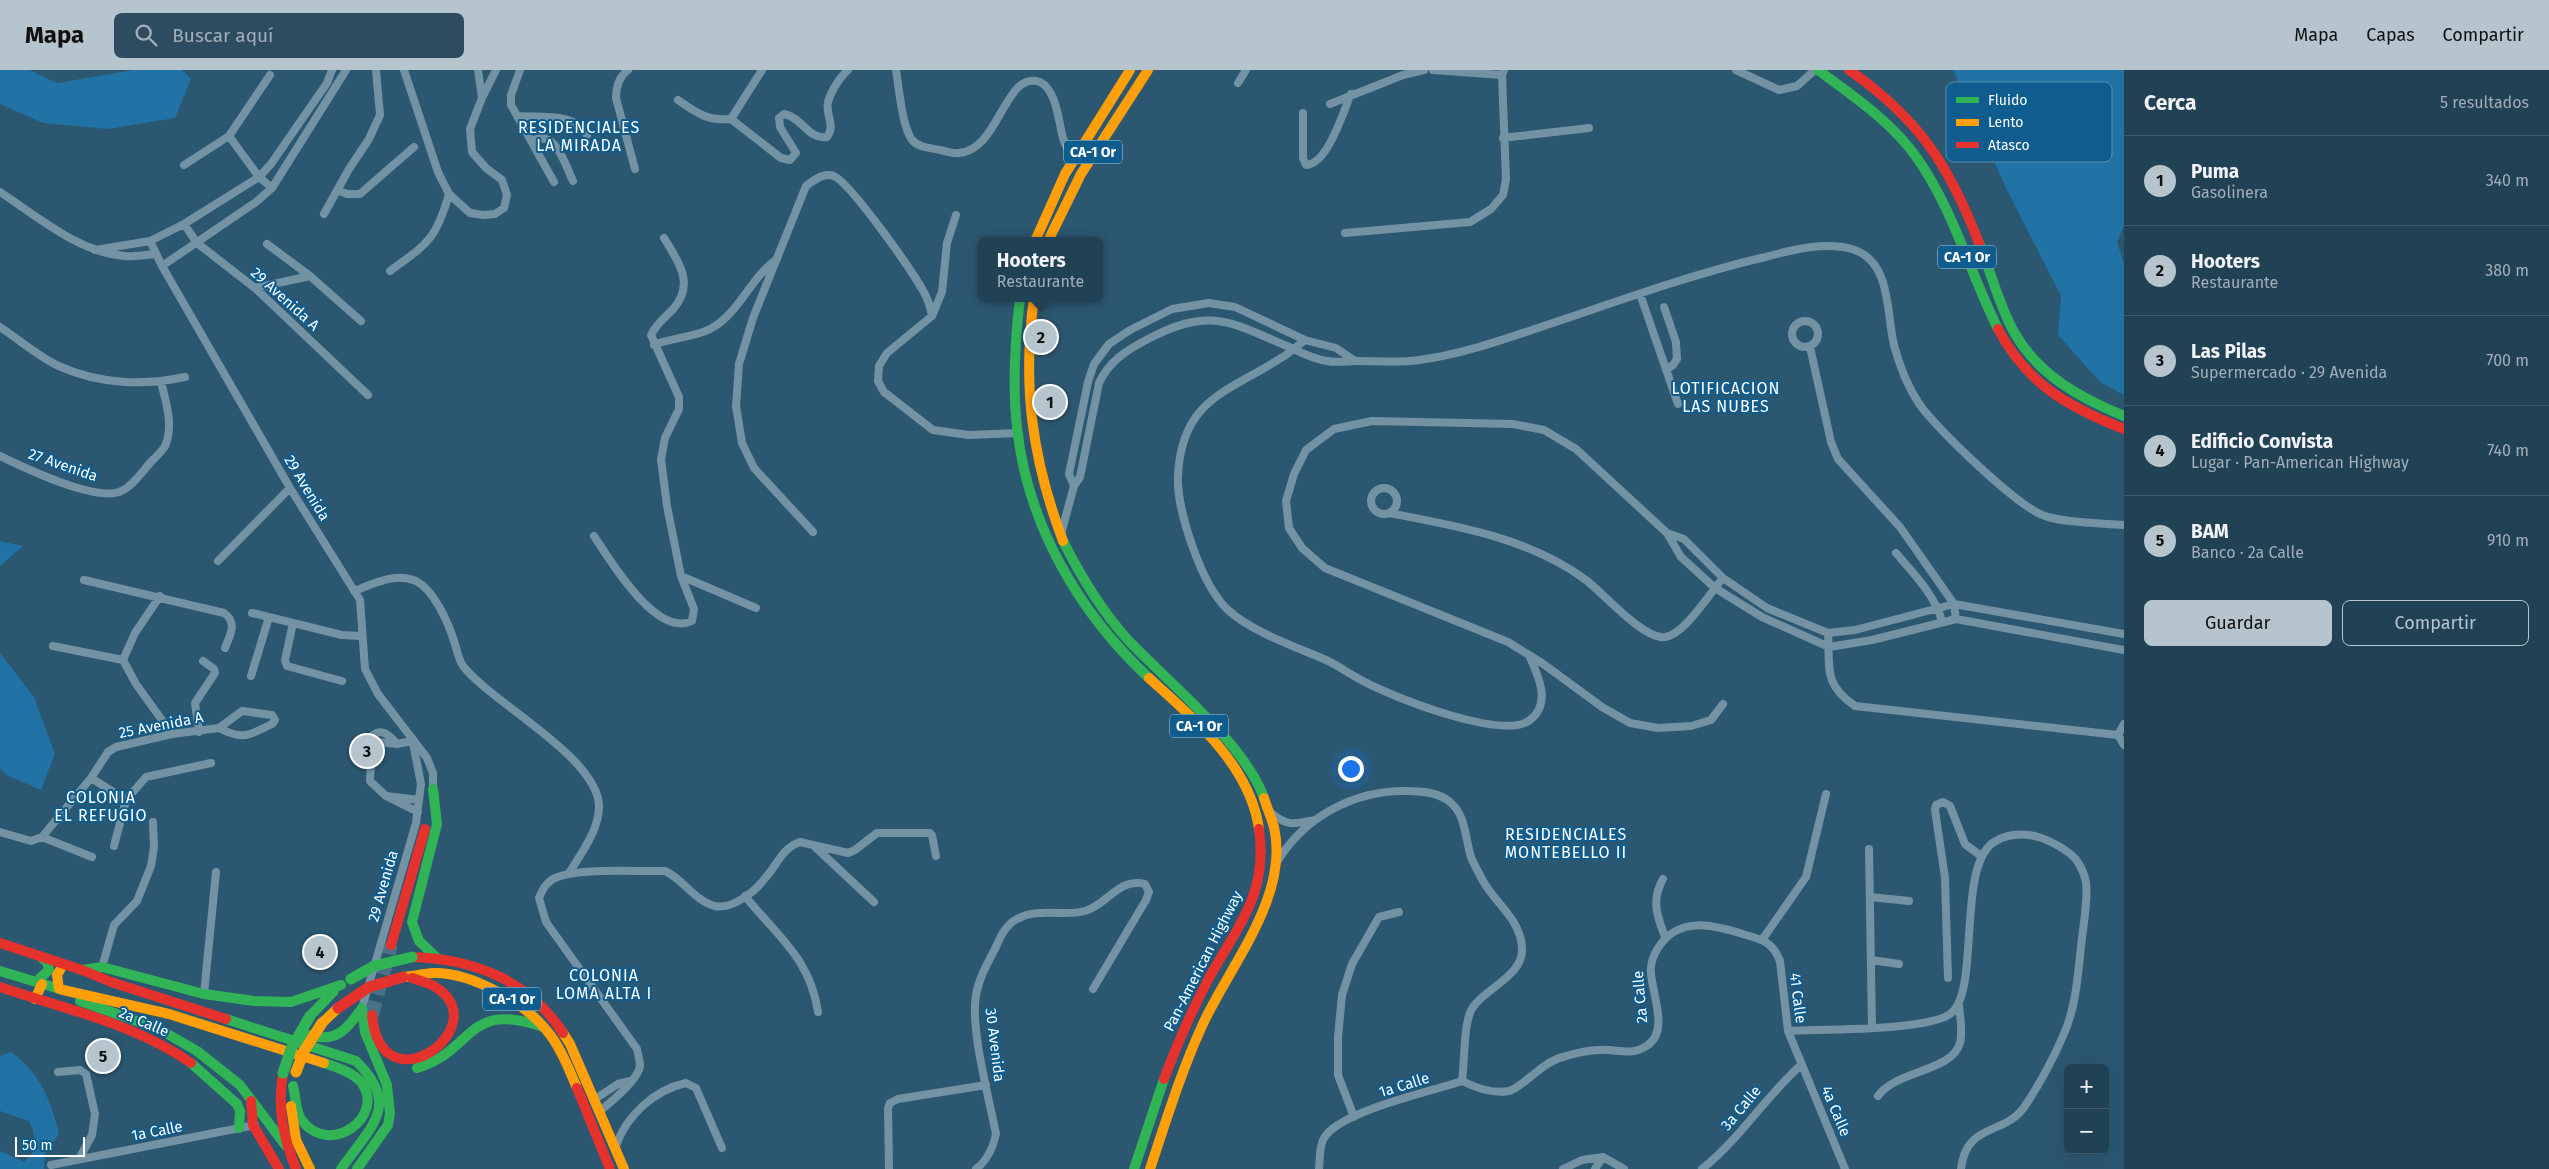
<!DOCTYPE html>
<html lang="es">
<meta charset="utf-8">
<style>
body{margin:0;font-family:"Fira Sans",sans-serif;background:#2d4c5f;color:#f1f3f6}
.controls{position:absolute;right:15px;bottom:15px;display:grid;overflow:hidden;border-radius:8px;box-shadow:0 5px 20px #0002}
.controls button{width:45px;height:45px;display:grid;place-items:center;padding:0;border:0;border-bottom:1px solid #3e5a6c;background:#214155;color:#f1f3f6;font:25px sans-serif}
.scale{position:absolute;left:15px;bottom:12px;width:70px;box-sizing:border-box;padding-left:5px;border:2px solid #fff;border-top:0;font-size:14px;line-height:18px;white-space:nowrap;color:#fff;-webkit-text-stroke:4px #0f5d8e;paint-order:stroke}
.you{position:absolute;left:1350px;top:698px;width:18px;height:18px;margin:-12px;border:4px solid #fff;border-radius:50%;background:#1a73e8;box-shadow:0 0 0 8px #1a73e833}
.badge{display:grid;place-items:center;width:32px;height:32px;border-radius:50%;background:#b5c4cd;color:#111;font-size:16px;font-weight:700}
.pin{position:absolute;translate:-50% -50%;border:2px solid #fff;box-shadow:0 1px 5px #0006}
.popup{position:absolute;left:978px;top:167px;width:125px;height:65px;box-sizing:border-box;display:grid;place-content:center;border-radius:8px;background:#214155;filter:drop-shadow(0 1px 4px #0005);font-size:16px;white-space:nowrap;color:#a2afb9}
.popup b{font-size:19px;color:#f1f3f6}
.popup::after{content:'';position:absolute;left:50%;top:100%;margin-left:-10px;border:10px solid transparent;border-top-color:#214155}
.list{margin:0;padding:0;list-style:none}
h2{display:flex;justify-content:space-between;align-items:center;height:65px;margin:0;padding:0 20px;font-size:21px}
h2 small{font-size:16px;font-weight:400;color:#a2afb9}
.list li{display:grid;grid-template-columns:32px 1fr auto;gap:15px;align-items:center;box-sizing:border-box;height:90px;padding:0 20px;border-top:1px solid #3e5a6c}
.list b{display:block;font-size:19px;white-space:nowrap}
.list p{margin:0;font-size:16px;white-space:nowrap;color:#a2afb9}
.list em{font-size:16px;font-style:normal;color:#a2afb9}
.actions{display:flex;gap:10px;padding:15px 20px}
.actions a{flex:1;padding:11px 0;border:1px solid #b5c4cd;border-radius:8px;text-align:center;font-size:18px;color:#b5c4cd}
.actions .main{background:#b5c4cd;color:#111}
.icon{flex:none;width:28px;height:28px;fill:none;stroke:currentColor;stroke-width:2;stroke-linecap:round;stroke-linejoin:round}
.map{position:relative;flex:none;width:2124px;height:1099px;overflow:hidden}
header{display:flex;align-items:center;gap:30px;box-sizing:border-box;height:70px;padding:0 25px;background:#b5c4cd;color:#111}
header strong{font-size:24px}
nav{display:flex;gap:28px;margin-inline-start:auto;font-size:18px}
.search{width:350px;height:45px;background:#2d4c5f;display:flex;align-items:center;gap:12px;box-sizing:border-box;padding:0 18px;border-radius:8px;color:#a2afb9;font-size:19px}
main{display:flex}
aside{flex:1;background:#214155}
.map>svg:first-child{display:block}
</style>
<header>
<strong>Mapa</strong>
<div class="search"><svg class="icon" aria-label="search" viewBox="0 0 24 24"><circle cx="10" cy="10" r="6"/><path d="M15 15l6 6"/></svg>Buscar aquí</div>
<nav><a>Mapa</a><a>Capas</a><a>Compartir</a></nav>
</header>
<main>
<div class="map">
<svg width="2124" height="1099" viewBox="0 0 2124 1099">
<rect width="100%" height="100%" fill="#2c5771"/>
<path fill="#2073a4" d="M0 0H29L57 13 134 0H182L191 9 175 48 108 59 43 53 0 34Z
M1953 0H2124V156L2117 172 2124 194V325L2100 312 2058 265 2061 226 2006 118Z
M0 471 23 476 0 496Z
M0 583 34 627 55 684 41 720 6 705 0 698Z
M11 982C40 1003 51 1030 59 1064L45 1084 44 1099H0V1081L24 1092 35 1080 33 1060 29 1051 0 1041V986Z"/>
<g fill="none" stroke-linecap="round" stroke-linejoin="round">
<path stroke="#4c7086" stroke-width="14" stroke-dasharray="14 7" stroke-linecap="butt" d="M372 945 391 875"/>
<path stroke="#7393a5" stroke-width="8" d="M404 0 438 102 449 124 470 143 483 145 495 144 504 138 507 125 502 110 486 98 472 82 470 59 482 28 478 0
M520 0 511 25V35L554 112
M628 0C618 7 616 17 616 28L635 99
M896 0C899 18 902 56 912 70 919 78 931 78 940 80 946 81 953 84 959 83 1000 80 1004 0 1040 12 1058 21 1058 54 1064 71 1066 77 1070 82 1073 88
M1433 0 1502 5
M1736 0 1779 20 1797 16 1815 0
M1238 13 1246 0
M482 28 496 0
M678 30C697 43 707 51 731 49L781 88 790 90 796 83 780 57 779 48 784 44C802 47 808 70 827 67 836 55 825 45 828 32 831 21 840 7 848 0
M1330 34 1403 5 1424 0
M1303 43V88L1306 95C1328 94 1343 42 1351 24
M517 46C539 48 576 42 587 65
M731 49 762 0
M229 66 259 107 272 118
M1503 68 1589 58
M532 71C556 58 565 95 573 111
M184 95 229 66 270 5
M337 120 347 124H360L414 77
M0 122C37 146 79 183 125 186 135 187 146 185 156 184
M324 144 349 99 369 69 380 45 376 0
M956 145 947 173 942 222 932 246 887 283 879 296 878 311 884 322 933 360 969 365 1018 363
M184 154 197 173 255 218 368 325
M1345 163 1470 152 1491 139 1503 125 1506 109 1502 5 1504 0
M150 171 162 196 290 418 360 530 365 599 378 624 427 688 433 703V719
M267 174 310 206 361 251
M95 180 150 171 184 154 259 107 271 94 327 13 332 0
M162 196 256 132 272 118 346 0
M390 201C427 174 436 170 449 124
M255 218 310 206
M1640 224 1678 334
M1664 237 1676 272 1677 289 1673 295 1666 300
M1792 264a13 13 0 1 1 26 0a13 13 0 1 1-26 0Z
M0 257C20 270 40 288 61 297 100 314 144 316 185 307
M1305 270C1297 276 1290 283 1281 288 1228 322 1182 329 1178 405 1176 440 1202 516 1228 540 1252 562 1296 577 1326 590 1339 596 1351 605 1365 612 1393 627 1503 671 1530 650 1552 633 1538 605 1529 585
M654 275C671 268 695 267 710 259 739 244 750 208 777 189
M1810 277 1831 372 1838 389 1900 457 1954 534 1956 549
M0 386C25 398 93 431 119 422 132 417 141 403 150 393 154 388 162 382 165 376 174 356 166 332 161 312
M1074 416 1069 404 1088 312 1094 294 1109 274 1130 260 1172 239 1209 233 1235 237 1305 270 1336 278 1355 291
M1371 431a13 13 0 1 1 26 0a13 13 0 1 1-26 0Z
M1389 443C1458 456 1529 468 1586 510 1604 524 1644 570 1665 567 1685 564 1710 523 1723 508
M813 462 754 398 742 373 736 336 739 294 753 248 806 116C814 110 824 102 834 106 851 114 921 211 928 231 930 236 931 241 932 246
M1667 463 1684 469 1723 508 1767 538 1828 563 1855 560 1954 534 2124 564
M1061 464 1074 416 1080 407 1099 313C1109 291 1127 280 1148 269 1209 237 1228 251 1287 276 1300 282 1312 289 1327 291 1337 293 1347 291 1358 291 1378 291 1398 293 1419 290 1459 285 1499 271 1538 258 1611 234 1685 206 1761 188 1789 181 1822 171 1852 179 1892 191 1886 243 1894 275 1899 294 1907 315 1918 332 1933 356 2019 438 2045 446 2064 453 2102 453 2124 455
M594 466C610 490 656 568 692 551L694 539 681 506 667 436 661 389 665 368 679 339V327L651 265C657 253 665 248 674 238 695 213 678 191 664 168
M1896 483C1914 504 1934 524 1942 551
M218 491 290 418
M681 506 756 538
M84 510 224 543C238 553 230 565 225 578
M354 521C373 514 395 502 416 511 434 520 448 552 454 571 457 579 458 589 463 596 492 633 596 686 599 735 600 758 581 784 569 803
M252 543 342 565 361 566
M293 553 285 590 287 596 342 611
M1828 563C1830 598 1823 614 1855 636L2118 665
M53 576 123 590 136 614 172 664
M123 590 135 563 160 526
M251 606 269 547
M1723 634 1711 650 1691 656 1658 658 1630 653 1602 637 1542 593 1508 572 1325 498 1302 478 1289 458 1286 431 1294 404 1306 380 1334 359 1372 351 1513 354 1544 360 1576 379 1667 463 1681 487 1715 518 1762 547 1829 577 1872 570 1956 549 2124 580
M2124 654 2118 665 2124 675
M199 662 195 633 215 603 214 599 203 591
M370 671 397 674 412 671
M397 674C390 666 382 657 372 666L370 711 386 726 418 742
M91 708 126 730
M386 726 419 730
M1270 742C1288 757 1293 754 1315 750
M0 762 31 771 42 767 91 708 108 682 116 677 172 664 219 658 242 641 272 645 275 650 272 654C249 665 244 671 219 658
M42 767 92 787
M813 775 848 783 855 780 877 763H930L932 765 936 786
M114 776 126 730 146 707 211 693
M1869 779 1872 957
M1277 792C1304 747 1354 720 1407 721 1421 721 1438 722 1450 732 1466 745 1465 768 1471 787 1474 795 1479 803 1483 811 1496 834 1521 850 1522 878 1524 905 1486 918 1473 937 1463 951 1465 991 1462 1011
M1663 809C1651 830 1657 846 1665 867
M745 826C777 866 810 888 818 942
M1870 827 1909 831
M1762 870 1806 807 1826 724
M1871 890 1899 894
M102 897 114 855 137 831 151 796 154 777 153 752
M1948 908 1945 808 1935 740 1936 735 1943 732 1950 736 1965 774 1981 786
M204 924 216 802
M362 938 416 753 421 714 413 673
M1788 961C1822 959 1926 961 1950 944 1981 923 1956 796 1994 772 2011 761 2034 763 2051 772 2061 777 2074 784 2079 794 2082 799 2085 807 2086 812 2088 831 2084 850 2082 868 2078 900 2077 936 2063 966 2053 989 2039 1015 2025 1036 2005 1066 1966 1052 1961 1099
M58 1002 80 1000 86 1004 95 1044 92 1065 79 1089
M1462 1011C1477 1018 1492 1024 1509 1021 1522 1018 1542 992 1563 987 1576 983 1594 979 1608 980 1623 981 1634 985 1648 975 1669 960 1652 924 1651 903 1650 894 1653 886 1658 878 1679 845 1714 855 1746 865 1764 870 1773 873 1780 891L1788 961 1845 1099
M1878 1026C1896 1000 1952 1002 1960 973 1963 962 1960 947 1959 935
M595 1029 618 1014 630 1011
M600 1041C611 1032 638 1010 640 996 640 991 638 984 637 979L546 852 539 828C542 820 546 813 553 809 575 797 638 802 665 801 683 809 696 832 715 836 732 840 756 821 766 807 778 794 782 778 800 772L813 775 874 832
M1354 1047 1338 1005V967L1342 925 1352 894 1379 847 1399 842
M616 1076C626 1046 654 1020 686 1013L696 1018 722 1078
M51 1095 255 1055
M889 1099 888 1038 890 1033 898 1029 986 1015
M976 1099C988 1090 993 1078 996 1064 989 1028 970 959 976 925 979 908 987 894 995 879 1000 868 1005 855 1017 849 1038 837 1063 847 1085 841 1107 835 1119 807 1145 814L1149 822 1146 830 1093 919
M1319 1099C1320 1090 1319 1076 1324 1068 1340 1041 1430 1022 1462 1011
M1563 1099 1582 1090 1603 1087 1624 1099
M1595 1099 1603 1087
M1702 1099C1740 1069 1765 1027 1801 995"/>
<path stroke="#30b455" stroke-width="10" d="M1818 0C1853 26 1892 52 1917 88 1953 139 1970 203 1998 259
M1979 173C1991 202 1999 235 2014 262 2038 305 2080 328 2124 346
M1020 228C1015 271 1012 314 1017 357 1027 454 1079 543 1149 608
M1063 471C1081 507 1101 540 1128 570 1168 612 1245 674 1264 728
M433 719 437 754 412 852 419 871 437 888
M82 900 102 897 204 924 254 931 291 932 341 915
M0 901 63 920
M36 912 49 900 47 892 42 888
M80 931 159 959 197 981 240 1015 286 1076
M310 946 334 921
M226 949 356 991C402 1036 370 1057 341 1099
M307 965C336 973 346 961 362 938
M191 993 237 1034 240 1041 239 1058
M417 998C476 980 465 930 543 957
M293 1016C296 1026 295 1040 301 1049 329 1089 387 1046 361 1012 352 1002 336 997 324 993
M357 1099 388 1055 390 1043 387 1015 365 962 362 938
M1134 1099 1164 1009"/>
<path stroke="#ff9f0a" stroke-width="10" d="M1035 171 1065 104 1130 0
M1048 171 1081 104 1148 0
M1034 228C1022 315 1032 389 1063 471
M1149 608C1194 649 1250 695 1259 759
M403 907C413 906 423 904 433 903 473 902 529 935 551 966 563 982 569 1000 577 1018
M59 919 57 905 63 895
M63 920 169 944 324 993
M35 929 42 914
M322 953 338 938
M563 963 570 974 624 1099
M291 1036 296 1070 310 1099
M1150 1099C1166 1051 1181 1002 1202 956 1229 896 1290 827 1274 757 1271 747 1267 738 1264 728"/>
<path stroke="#e5322d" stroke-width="10" d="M1849 0C1919 49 1949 95 1979 173
M1998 259C2027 314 2068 337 2124 359
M0 873 82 900
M391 875 425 759
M412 887C473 889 529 910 563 963
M82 900 111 912 226 949
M0 917C64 939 134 953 191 993
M372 945C381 1041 496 957 437 918 430 913 420 911 412 908
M283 1003C277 1037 283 1067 296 1099
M1164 1009C1177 975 1192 940 1209 908 1239 854 1268 824 1259 759
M577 1018 610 1099
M251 1031 253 1055 279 1099"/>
<path stroke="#30b455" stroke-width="11" d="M351 909 374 896 412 887
M283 1003 291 979 310 946"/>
<path stroke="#ff9f0a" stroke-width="11" d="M296 1002 304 981 322 953"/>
<path stroke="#e5322d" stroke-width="11" d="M338 938 369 917 403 907"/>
</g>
<g text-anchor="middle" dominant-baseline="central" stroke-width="4" stroke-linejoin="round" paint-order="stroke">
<g fill="#0f5d8e" stroke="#b7cedd" stroke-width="1">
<rect x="1064" y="70.5" width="58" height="23" rx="4"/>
<rect x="1938" y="175.5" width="58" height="23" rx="4"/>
<rect x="1170" y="644.5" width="58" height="23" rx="4"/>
<rect x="483" y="917.5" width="58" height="23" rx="4"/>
</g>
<g font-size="14" font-weight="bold" fill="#fff">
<text x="1093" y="82">CA-1 Or</text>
<text x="1967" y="187">CA-1 Or</text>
<text x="1199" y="656">CA-1 Or</text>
<text x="512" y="929">CA-1 Or</text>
</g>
<g font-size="15" fill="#fff" stroke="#0f5d8e">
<text transform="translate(285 229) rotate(42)">29 Avenida A</text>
<text transform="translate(63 395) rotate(19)">27 Avenida</text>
<text transform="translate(307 418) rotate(59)">29 Avenida</text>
<text transform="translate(161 655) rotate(-11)">25 Avenida A</text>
<text transform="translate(383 816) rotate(-74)">29 Avenida</text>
<text transform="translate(1203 891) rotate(-63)">Pan-American Highway</text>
<text transform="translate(1640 927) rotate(-95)">2a Calle</text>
<text transform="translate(1798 928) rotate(83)">41 Calle</text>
<text transform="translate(144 952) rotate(23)">2a Calle</text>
<text transform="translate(995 975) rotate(83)">30 Avenida</text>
<text transform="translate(1404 1015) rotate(-17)">1a Calle</text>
<text transform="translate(1741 1038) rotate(-50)">3a Calle</text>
<text transform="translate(1836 1041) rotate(67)">4a Calle</text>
<text transform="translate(157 1061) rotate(-11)">1a Calle</text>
</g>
<g font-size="16" letter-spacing="1" fill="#fff" stroke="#0f5d8e">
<text x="579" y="57">RESIDENCIALES<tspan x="579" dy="18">LA MIRADA</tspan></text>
<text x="1726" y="318">LOTIFICACION<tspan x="1726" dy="18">LAS NUBES</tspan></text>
<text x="101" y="727">COLONIA<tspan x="101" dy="18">EL REFUGIO</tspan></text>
<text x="1566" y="764">RESIDENCIALES<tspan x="1566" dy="18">MONTEBELLO II</tspan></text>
<text x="604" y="905">COLONIA<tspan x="604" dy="18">LOMA ALTA I</tspan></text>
</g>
</g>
<rect x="1946" y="12" width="166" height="80" rx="8" fill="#0f5d8e" stroke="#578eb0" stroke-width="1"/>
<rect x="1956" y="27" width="23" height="6" fill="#30b455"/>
<rect x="1956" y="49" width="23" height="7" fill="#ff9f0a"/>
<rect x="1956" y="72" width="23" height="6" fill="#e5322d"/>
<g font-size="14" fill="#fff">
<text x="1988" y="35">Fluido</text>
<text x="1988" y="57">Lento</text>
<text x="1988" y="80">Atasco</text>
</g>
</svg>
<div class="controls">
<button>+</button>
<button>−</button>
</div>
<div class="scale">50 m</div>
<div class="you"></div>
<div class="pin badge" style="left:1050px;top:332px">1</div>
<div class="pin badge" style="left:1041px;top:267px">2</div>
<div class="popup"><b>Hooters</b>Restaurante</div>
<div class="pin badge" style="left:367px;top:681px">3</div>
<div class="pin badge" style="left:320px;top:882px">4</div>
<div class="pin badge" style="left:103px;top:986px">5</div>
</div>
<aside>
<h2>Cerca<small>5 resultados</small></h2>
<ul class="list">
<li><span class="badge">1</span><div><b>Puma</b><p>Gasolinera</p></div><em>340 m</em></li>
<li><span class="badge">2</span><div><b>Hooters</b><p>Restaurante</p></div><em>380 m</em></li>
<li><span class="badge">3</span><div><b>Las Pilas</b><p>Supermercado · 29 Avenida</p></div><em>700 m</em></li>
<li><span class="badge">4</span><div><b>Edificio Convista</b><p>Lugar · Pan-American Highway</p></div><em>740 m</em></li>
<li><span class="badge">5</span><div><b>BAM</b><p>Banco · 2a Calle</p></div><em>910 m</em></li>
</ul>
<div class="actions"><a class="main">Guardar</a><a>Compartir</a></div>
</aside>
</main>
